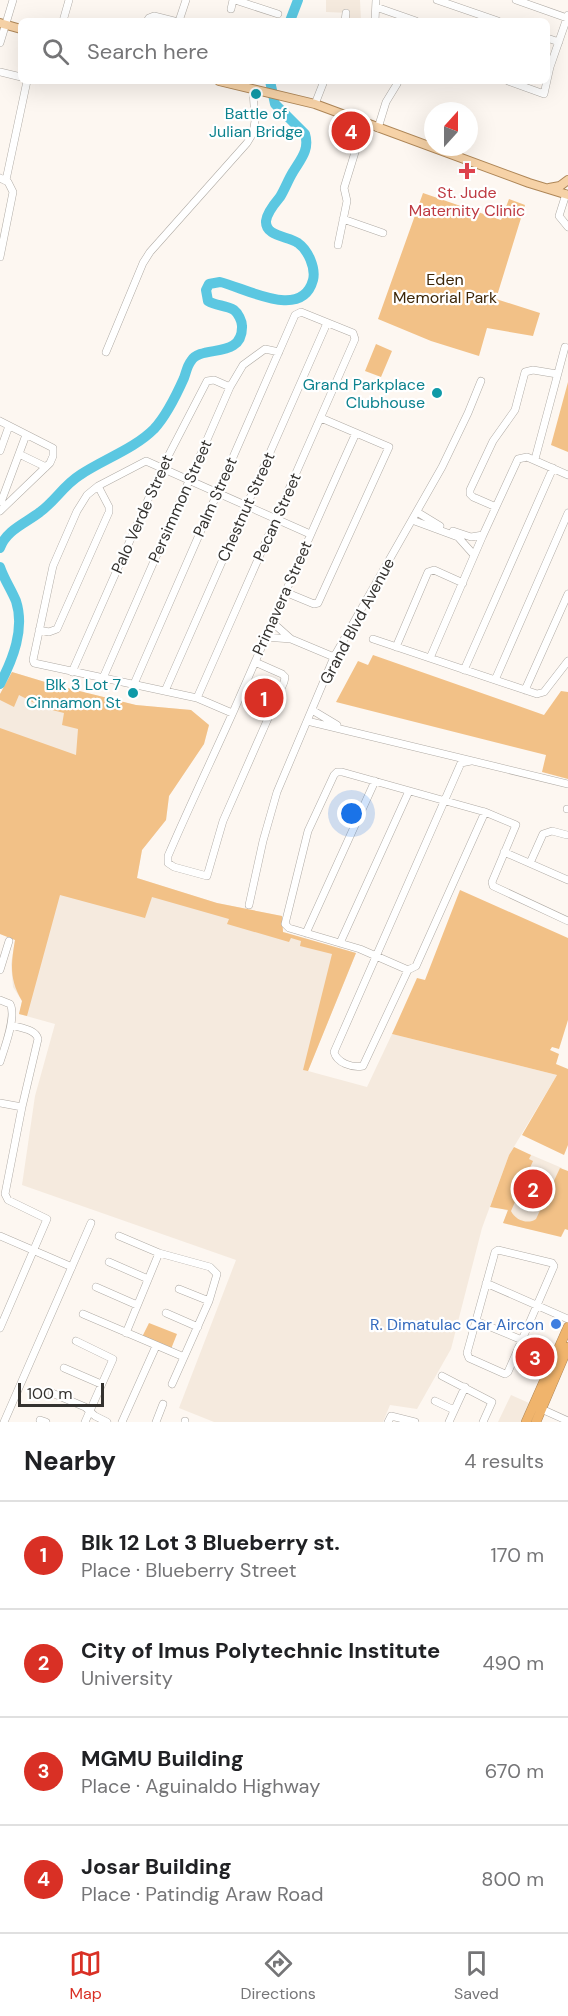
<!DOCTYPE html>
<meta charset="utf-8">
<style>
body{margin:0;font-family:"DM Sans",sans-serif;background:#f6f6f6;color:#202124}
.compass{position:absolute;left:424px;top:102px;width:54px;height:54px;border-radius:50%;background:#fff;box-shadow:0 6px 24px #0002;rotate:21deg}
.scale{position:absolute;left:18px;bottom:15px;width:86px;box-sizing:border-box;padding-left:6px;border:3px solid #34322f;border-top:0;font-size:16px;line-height:21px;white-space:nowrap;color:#34322f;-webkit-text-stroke:4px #fff;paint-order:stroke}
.you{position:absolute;left:352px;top:814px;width:21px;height:21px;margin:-15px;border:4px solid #fff;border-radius:50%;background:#1a73e8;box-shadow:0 0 0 9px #1a73e833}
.badge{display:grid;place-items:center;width:39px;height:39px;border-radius:50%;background:#d93025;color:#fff;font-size:20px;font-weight:700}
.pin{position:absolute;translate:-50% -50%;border:3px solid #fff;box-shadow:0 2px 6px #0006}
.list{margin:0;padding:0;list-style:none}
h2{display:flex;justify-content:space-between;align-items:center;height:78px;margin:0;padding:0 24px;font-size:26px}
h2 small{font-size:20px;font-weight:400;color:#757577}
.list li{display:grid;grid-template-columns:39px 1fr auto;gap:18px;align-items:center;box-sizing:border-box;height:108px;padding:0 24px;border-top:2px solid #e0e0e0}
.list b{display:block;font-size:22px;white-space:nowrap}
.list p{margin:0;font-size:20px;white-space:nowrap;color:#757577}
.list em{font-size:20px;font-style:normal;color:#757577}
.icon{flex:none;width:33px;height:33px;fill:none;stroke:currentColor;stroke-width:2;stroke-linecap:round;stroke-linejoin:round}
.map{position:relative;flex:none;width:568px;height:1422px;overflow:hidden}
.search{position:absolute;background:#fff;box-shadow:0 6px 24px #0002;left:18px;right:18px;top:18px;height:66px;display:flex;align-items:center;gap:15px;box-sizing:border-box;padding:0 21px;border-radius:9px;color:#757577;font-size:22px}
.sheet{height:510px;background:#fff}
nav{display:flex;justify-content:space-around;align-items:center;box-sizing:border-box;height:84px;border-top:2px solid #e0e0e0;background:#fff;font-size:16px;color:#757577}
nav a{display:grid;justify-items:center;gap:3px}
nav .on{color:#d93025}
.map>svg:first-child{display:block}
</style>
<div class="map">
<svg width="568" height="1422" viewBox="0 0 568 1422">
<rect width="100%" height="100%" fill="#fdf7f1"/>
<path fill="#f5eade" d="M326 0H360L361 21H348V13L326 12Z
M12 672 55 685 136 705 191 710 209 725 204 744 169 796 166 820 142 850 137 878 217 903 282 916 283 932 356 953 308 1071 367 1087 392 1034 557 1075 509 1155 482 1228 451 1349 417 1409 390 1405 383 1422H214L179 1408 236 1260 22 1185 35 1096 55 1024 19 1014 22 1001 13 987 11 964 15 940 0 934V694Z
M529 1154 562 1168 533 1230 503 1223 508 1211 503 1209Z
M511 1395 529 1403 521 1422H498Z"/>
<path fill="#f2c187" d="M423 193 501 220 509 199 525 205 496 299 540 313 533 336 487 328 479 356 431 341 378 319Z
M376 344 392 351 381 377 365 371Z
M568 382V452L551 445Z
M373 655 544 715 561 691 568 692V779L542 772 546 755 336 702 358 661 368 665Z
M12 672 55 685 136 705 191 710 209 725 204 744 169 796 166 820 142 850 137 878 217 903 282 916 283 932 356 953 308 1071 303 1070 332 954 300 946 301 941 291 938 289 942 227 924 229 919 152 897 145 918 60 895 27 1016 19 1014 22 1001C9 979 11 964 15 940L0 934V728L76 755 78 729 62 725 64 713 44 708 19 695 14 707 0 700V694Z
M460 890 568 938V1020L559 1049 552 1047 550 1050 559 1054 556 1064 568 1069V1145L564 1155 522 1135 557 1075 392 1034 417 978 425 980Z
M514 1147 531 1155 529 1159 533 1161 511 1211C515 1220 528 1225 536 1219L560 1168 568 1171V1230L565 1229 561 1237 503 1223 508 1210 490 1207 509 1155Z
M149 1323 177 1334 171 1349 142 1337Z"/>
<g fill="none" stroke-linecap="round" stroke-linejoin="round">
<path stroke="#5bc7e1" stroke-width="10" d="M290 21 298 0
M0 548C6 530 26 523 40 512 55 501 64 485 80 475 104 459 134 449 154 429 167 415 176 396 184 378 186 373 187 366 191 361 201 344 243 360 242 326 242 321 238 313 234 310 226 305 216 306 208 301L206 290 209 284 220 282C246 288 302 321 313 280 316 268 308 250 298 243 289 236 265 237 266 221 267 212 275 203 280 197 285 189 288 180 293 172 300 160 310 150 305 134L275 104 270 81
M0 567C4 579 11 589 16 601 25 629 13 659 0 684"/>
<defs>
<path id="minor" d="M235 0 278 14
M437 0 498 21
M516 0 567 18
M376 7 416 21
M231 9 233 0
M63 21 69 0
M147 21 149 18 154 16 174 21
M179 21 186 0
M345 21 346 13
M375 21 376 0
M547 38 559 42
M0 43 13 0
M0 72 21 77
M508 81 544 94 550 67 568 15
M315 104 324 81
M378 128 386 102 397 84
M0 178 8 182 13 192 0 257
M6 180 27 81
M566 194 559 216 568 227
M343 219 383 233
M338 245 347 201 344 188 364 123
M106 352 143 263 150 252 247 143 253 133 255 121 253 90
M0 421 53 448V456L50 463 0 511
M0 451 9 426
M19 454 46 467
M535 459 565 347
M1 502 26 435
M496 507 473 497 470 494V490L493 441 515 410 525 372 533 370 557 374
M417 512 440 526
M412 520 458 537 474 555
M453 531 471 537 483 535
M285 592 314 604 318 603 389 447 321 418
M272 622 291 639 334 657
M39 630 49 632 57 629 109 512V507L98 486
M265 637 291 639
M373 639 537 694 544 692 568 661
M396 647 428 572 434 570 463 583
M430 658 483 535 518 459 527 457 568 475
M255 662 282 674 285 677 284 682 223 821 207 876 174 867 168 863V856C189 807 212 759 234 710 275 617 314 525 356 433
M464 670 553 468
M72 672 162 468 207 381 214 380 230 387
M103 678 230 387 243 365 265 349 279 352
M495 680 568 513
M134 684 295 315 301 312 353 333 355 339 197 698
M525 690 568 594
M165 691 327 323
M312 710 337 725
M232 713 197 698 34 663 33 660 53 566 77 511 87 495 98 486 146 461 310 534
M307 721 568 784
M567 809H568
M504 852 568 880
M530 863 543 834 552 831 567 835
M249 905 263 841 277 792 334 657 442 467 468 413 481 381
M306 933 375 781
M340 943 409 791
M0 970 9 941
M408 970 360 949 289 928 285 924 308 831 334 775 337 772H342L485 812 516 825 492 882 493 886 568 921
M408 970 363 1066C352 1068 337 1063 334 1052L461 763 471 761
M408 970 416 966 485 812
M0 1000 10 1004C17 1016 4 1049 0 1062
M0 1103 22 1107
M0 1236 72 1267
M119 1236 159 1253 210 1267 217 1274 209 1301 172 1384
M498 1250 552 1263 554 1266 508 1372 505 1374 469 1358 467 1353 495 1252Z
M109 1262 148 1279
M486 1283 568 1319
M96 1287 137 1305
M179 1289 209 1301
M166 1313 198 1327
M83 1314 184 1357
M476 1321 522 1340
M0 1328 47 1219 8 1200 5 1194 22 1107 38 1039C36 1029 20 1028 11 1025
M126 1333 159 1253
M76 1341 113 1359 85 1422
M64 1368 101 1384
M442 1376 492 1402 483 1422
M52 1393 85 1407 95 1416 107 1422
M435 1401 454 1410
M537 1407 568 1421
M40 1420 46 1422
M4 1422 91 1223
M122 1422 156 1346
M156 1422 163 1404
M185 1422V1421
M388 1422 391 1416 415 1422
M449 1422 465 1387"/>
<path id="major" d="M0 23 21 29
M219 81 315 104 529 183 568 195
M549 188 560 186 568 180"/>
<path id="highway" d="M526 1422 568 1327
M536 1422 568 1347"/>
</defs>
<use href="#minor" stroke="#b0aba5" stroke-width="8"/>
<use href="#major" stroke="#ae8657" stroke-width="10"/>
<use href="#highway" stroke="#ae8657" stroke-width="10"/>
<use href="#minor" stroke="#fff" stroke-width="7"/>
<use href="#major" stroke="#f6d2a7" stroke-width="8"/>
<use href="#highway" stroke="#f0b46c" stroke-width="9"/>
</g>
<g fill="#0f9aa8" stroke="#fff" stroke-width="2">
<circle cx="256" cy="94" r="6"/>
<circle cx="437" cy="393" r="6"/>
<circle cx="133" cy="693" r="6"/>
</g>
<path fill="#e0444e" stroke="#fff" stroke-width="2" d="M464 162h6v6h6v6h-6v6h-6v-6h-6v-6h6z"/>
<circle fill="#3f7fe0" stroke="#fff" stroke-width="2" cx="556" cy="1324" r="6"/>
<g text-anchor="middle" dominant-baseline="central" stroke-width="4.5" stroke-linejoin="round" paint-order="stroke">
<g font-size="16" fill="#0d838f" stroke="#fff" text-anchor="end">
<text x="256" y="113" text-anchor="middle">Battle of<tspan x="256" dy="18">Julian Bridge</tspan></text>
<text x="425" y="384">Grand Parkplace<tspan x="425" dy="18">Clubhouse</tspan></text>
<text x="121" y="684">Blk 3 Lot 7<tspan x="121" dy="18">Cinnamon St</tspan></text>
</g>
<g font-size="16" fill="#be3a42" stroke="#fff">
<text x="467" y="192">St. Jude<tspan x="467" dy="18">Maternity Clinic</tspan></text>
</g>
<g font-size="16" fill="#3c2608" stroke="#fff">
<text x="445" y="279">Eden<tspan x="445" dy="18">Memorial Park</tspan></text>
</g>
<g font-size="16" fill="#34322f" stroke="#fff">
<text transform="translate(215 497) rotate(-66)">Palm Street</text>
<text transform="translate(180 501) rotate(-66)">Persimmon Street</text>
<text transform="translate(246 507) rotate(-66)">Chestnut Street</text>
<text transform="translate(142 514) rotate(-66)">Palo Verde Street</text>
<text transform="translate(277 517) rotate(-66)">Pecan Street</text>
<text transform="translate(282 598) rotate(-66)">Primavera Street</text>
<text transform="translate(357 621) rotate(-62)">Grand Blvd Avenue</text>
</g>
<g font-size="16" fill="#366cbe" stroke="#fff" text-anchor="end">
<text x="544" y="1324">R. Dimatulac Car Aircon</text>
</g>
</g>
</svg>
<svg class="compass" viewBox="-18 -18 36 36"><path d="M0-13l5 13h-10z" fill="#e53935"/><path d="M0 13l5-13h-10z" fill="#757577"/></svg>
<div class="scale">100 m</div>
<div class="you"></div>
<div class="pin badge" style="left:264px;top:698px">1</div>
<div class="pin badge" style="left:533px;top:1189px">2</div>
<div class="pin badge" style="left:535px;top:1357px">3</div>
<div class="pin badge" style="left:351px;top:131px">4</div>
<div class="search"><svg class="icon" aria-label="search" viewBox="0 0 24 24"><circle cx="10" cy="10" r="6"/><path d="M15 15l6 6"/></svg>Search here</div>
</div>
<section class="sheet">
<h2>Nearby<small>4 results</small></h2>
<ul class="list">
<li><span class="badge">1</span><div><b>Blk 12 Lot 3 Blueberry st.</b><p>Place · Blueberry Street</p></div><em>170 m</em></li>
<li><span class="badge">2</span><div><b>City of Imus Polytechnic Institute</b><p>University</p></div><em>490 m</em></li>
<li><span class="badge">3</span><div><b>MGMU Building</b><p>Place · Aguinaldo Highway</p></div><em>670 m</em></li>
<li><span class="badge">4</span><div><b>Josar Building</b><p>Place · Patindig Araw Road</p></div><em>800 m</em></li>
</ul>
</section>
<nav>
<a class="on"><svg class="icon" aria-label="map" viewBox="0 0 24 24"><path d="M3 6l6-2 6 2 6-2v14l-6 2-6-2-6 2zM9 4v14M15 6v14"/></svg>Map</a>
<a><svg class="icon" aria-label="directions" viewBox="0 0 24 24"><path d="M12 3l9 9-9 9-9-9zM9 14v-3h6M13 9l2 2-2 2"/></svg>Directions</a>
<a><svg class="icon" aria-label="saved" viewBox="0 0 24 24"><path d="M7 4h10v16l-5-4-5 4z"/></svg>Saved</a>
</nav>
